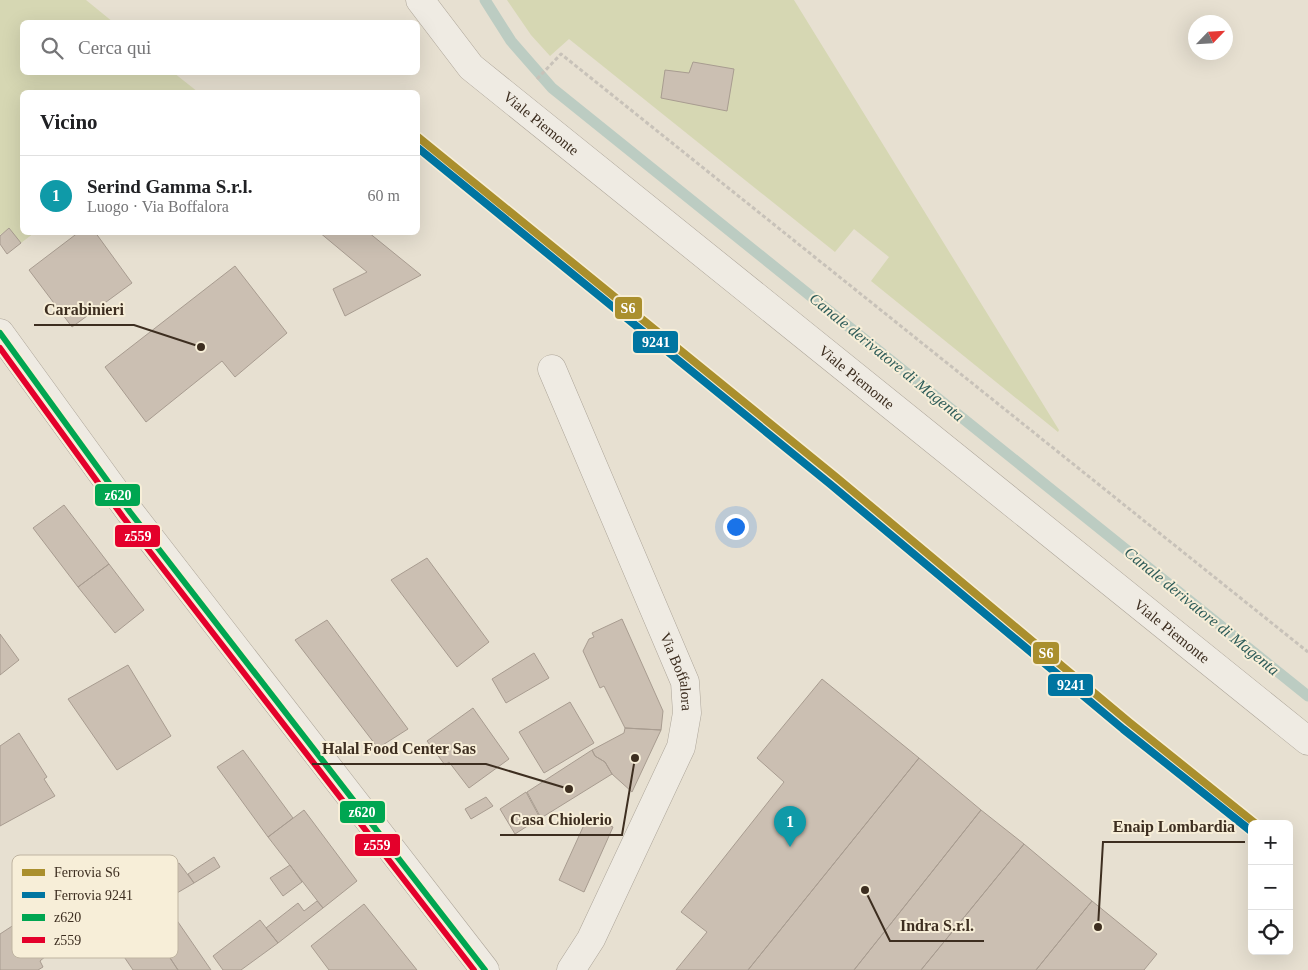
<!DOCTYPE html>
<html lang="it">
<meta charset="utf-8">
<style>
body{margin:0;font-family:Georgia,serif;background:#f6f6f6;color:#202124}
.controls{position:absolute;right:15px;bottom:15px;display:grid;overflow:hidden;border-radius:8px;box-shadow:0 5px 20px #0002}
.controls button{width:45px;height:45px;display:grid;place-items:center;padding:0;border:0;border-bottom:1px solid #e0e0e0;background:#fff;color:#202124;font:25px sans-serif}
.compass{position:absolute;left:1188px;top:15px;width:45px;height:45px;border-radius:50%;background:#fff;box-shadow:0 5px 20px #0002;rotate:65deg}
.you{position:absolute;left:735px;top:526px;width:18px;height:18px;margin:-12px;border:4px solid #fff;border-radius:50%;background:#1a73e8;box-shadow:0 0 0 8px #1a73e833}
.badge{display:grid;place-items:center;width:32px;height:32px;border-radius:50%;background:#786c5e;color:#fff;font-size:16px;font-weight:700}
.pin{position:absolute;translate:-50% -41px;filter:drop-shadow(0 1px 2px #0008)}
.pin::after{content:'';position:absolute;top:26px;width:18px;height:15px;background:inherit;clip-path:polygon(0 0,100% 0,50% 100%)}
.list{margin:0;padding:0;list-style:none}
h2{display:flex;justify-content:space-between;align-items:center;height:65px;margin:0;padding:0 20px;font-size:21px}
h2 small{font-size:16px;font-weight:400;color:#757577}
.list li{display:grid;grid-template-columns:32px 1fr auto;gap:15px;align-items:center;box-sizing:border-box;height:80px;padding:0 20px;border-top:1px solid #e0e0e0}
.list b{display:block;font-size:19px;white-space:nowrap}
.list p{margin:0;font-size:16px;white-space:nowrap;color:#757577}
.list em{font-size:16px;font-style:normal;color:#757577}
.icon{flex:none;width:28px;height:28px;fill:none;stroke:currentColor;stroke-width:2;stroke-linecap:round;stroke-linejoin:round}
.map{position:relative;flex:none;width:1308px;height:970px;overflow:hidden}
.search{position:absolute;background:#fff;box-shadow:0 5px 20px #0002;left:20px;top:20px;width:400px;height:55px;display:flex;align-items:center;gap:12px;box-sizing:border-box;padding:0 18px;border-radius:8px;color:#757577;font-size:19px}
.panel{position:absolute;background:#fff;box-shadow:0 5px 20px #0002;left:20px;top:90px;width:400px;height:145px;border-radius:8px}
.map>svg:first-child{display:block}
</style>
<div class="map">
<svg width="1308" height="970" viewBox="0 0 1308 970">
<rect width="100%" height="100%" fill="#e7e0d1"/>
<path fill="#d6d7b3" d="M0 0H86L113 22H22V72L174 73 198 92H22V232L34 233 21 243 9 229 0 235Z
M507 0H794L1059 430 1058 432 871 281 889 257 854 229 835 252 569 39 550 56 531 35Z"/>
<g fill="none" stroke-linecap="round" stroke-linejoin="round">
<path stroke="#bcccc2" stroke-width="11" d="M485 0 511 41 552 88 1308 696"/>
</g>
<path fill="#cbbfb2" stroke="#a89c90" d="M693 62 734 69 727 111 661 98 665 70 689 73Z
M9 228 21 243 7 254 0 244V236Z
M79 232H95L132 283 72 327 29 270Z
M319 232H368L421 275 345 316 333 289 367 272Z
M235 266 287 333 235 377 222 361 146 422 105 367Z
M64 505 109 564 78 587 33 528Z
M427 558 489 642 457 667 391 580Z
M109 564 144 610 115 633 78 587Z
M622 619 663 711 661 730 625 728 604 686 600 688 583 651 589 639 594 637 592 633Z
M327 620 408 729 378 748 295 640Z
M0 634 19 660 0 675Z
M534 653 549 678 506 703 492 679Z
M128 665 171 736 117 770 68 699Z
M822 679 919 758 748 970H676L707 932 681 912 784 782 757 758Z
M570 702 594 743 544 773 519 732Z
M473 708 509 759 469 788 449 762 445 765 427 741Z
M625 728 661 730 632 792 612 774 605 762 595 756 592 750 624 733Z
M19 733 47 777 44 779 55 796 0 826V746Z
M243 750 293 818 268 837 217 767Z
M592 750 595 756 605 762 612 774 541 818 527 792Z
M919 758 981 810 854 970H748Z
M526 792 540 818 515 834 500 809Z
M486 797 493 806 471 819 465 809Z
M304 810 357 881 323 908 268 837Z
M981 810 1024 844 921 970H854Z
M588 816 613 827 584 892 559 880Z
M1024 844 1092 901 1036 970H921Z
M214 857 220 867 194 883 188 874Z
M179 863 194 883 177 893 163 873Z
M290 865 302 882 283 896 270 878Z
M317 901 323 908 278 943 266 928 298 903 304 911Z
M1092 901 1157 954 1144 970H1036Z
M364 904 417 970H329L311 946Z
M167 906 211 970H178L145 920Z
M23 919 47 955 40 961 43 967 38 970H0V934Z
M145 920 178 970H133L112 939Z
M260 920 278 943 241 970H223L213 956Z"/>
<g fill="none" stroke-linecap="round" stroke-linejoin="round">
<defs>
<g id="minor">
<path id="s1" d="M552 369 685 682 687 713 681 747 591 939 571 970"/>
</g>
<g id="tertiary">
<path id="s2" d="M420 0 471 67 1308 741"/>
<path d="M0 333 130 512 485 970"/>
</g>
</defs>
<use href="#minor" stroke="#ada599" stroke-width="29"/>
<use href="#tertiary" stroke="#ada599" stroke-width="29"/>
<path stroke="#c8c2b9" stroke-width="3" stroke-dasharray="4 2.5" stroke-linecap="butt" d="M537 79 561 54 1308 652"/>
<use href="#minor" stroke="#efebe3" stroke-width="28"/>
<use href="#tertiary" stroke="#efebe3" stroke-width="28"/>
<defs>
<path id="bus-1" d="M0 333 130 512 485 970"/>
<path id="bus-2" d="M0 348 123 517 474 970"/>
</defs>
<use href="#bus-1" stroke="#f7eed8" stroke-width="10"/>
<use href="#bus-2" stroke="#f7eed8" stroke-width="10"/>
<use href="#bus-1" stroke="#00a651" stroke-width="6"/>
<use href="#bus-2" stroke="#e4002b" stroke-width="6"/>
<defs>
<path id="rail-1" d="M418 137 836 477 1129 722 1256 824"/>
<path id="rail-2" d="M418 148 830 484 1123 729 1251 831"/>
</defs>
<use href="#rail-1" stroke="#f7eed8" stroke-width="11"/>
<use href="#rail-2" stroke="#f7eed8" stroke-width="11"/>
<use href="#rail-1" stroke="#aa8f2d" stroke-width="8"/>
<use href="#rail-2" stroke="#0075a1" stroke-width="8"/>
</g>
<g text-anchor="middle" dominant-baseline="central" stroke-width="4" stroke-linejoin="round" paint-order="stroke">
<g font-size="15" fill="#3d2e20" stroke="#f7eed8">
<text stroke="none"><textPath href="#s2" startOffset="174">Viale Piemonte</textPath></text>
<text stroke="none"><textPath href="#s2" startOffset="579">Viale Piemonte</textPath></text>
<text stroke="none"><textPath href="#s2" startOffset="984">Viale Piemonte</textPath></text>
<text stroke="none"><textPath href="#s1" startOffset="328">Via Boffalora</textPath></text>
</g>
<g font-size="16" font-style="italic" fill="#2f5d5a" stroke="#f7eed8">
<text transform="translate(887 357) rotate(39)">Canale derivatore di Magenta</text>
<text transform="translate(1202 611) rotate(39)">Canale derivatore di Magenta</text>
</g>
</g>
<rect x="12" y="855" width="166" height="103" rx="8" fill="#f7eed8" stroke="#bfb4a1" stroke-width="1"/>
<rect x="22" y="869" width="23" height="7" fill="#aa8f2d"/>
<rect x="22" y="892" width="23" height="6" fill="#0075a1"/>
<rect x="22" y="914" width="23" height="7" fill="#00a651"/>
<rect x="22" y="937" width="23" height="6" fill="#e4002b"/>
<g font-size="14" fill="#3d2e20">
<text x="54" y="877">Ferrovia S6</text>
<text x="54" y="900">Ferrovia 9241</text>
<text x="54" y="922">z620</text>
<text x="54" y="945">z559</text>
</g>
<path fill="none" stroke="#3d2e20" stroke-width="2" d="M201 347L134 325H34M569 789L486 764H312M635 758L622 835H500M1098 927L1103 842H1245M865 890L890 941H984"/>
<g fill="#3d2e20" stroke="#f7eed8" stroke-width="2">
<circle cx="201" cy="347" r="5"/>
<circle cx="569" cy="789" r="5"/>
<circle cx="635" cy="758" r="5"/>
<circle cx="1098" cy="927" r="5"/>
<circle cx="865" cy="890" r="5"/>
</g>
<g font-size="16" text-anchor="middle" font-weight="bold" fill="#3d2e20" stroke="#f7eed8" stroke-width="4" stroke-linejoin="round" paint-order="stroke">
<text x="84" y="315">Carabinieri</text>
<text x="399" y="754">Halal Food Center Sas</text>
<text x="561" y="825">Casa Chiolerio</text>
<text x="1174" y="832">Enaip Lombardia</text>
<text x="937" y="931">Indra S.r.l.</text>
</g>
<g stroke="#f7eed8" stroke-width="2">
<rect x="614" y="296" width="29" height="24" rx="5" fill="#aa8f2d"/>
<rect x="632" y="330" width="47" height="24" rx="5" fill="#0075a1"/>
<rect x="94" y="483" width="47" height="24" rx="5" fill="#00a651"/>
<rect x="114" y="524" width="47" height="24" rx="5" fill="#e4002b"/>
<rect x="1032" y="641" width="28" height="24" rx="5" fill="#aa8f2d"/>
<rect x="1047" y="673" width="47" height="24" rx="5" fill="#0075a1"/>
<rect x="339" y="800" width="47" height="24" rx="5" fill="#00a651"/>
<rect x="354" y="833" width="47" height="24" rx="5" fill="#e4002b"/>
</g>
<g font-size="14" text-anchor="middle" font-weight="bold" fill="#fff">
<text x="628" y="313">S6</text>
<text x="656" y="347">9241</text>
<text x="118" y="500">z620</text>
<text x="138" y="541">z559</text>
<text x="1046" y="658">S6</text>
<text x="1071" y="690">9241</text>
<text x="362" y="817">z620</text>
<text x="377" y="850">z559</text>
</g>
</svg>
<div class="controls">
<button>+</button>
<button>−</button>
<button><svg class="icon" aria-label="locate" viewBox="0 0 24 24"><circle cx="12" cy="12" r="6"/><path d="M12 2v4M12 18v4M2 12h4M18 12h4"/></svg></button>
</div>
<svg class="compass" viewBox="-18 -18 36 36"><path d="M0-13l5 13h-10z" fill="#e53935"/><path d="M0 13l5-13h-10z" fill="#757577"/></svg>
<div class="you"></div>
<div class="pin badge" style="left:790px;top:847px;background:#0f9aa8">1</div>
<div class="search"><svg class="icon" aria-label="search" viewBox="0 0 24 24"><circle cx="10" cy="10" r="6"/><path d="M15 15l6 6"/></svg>Cerca qui</div>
<section class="panel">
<h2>Vicino<small></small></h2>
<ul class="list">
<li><span class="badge" style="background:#0f9aa8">1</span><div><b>Serind Gamma S.r.l.</b><p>Luogo · Via Boffalora</p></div><em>60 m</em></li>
</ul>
</section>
</div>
